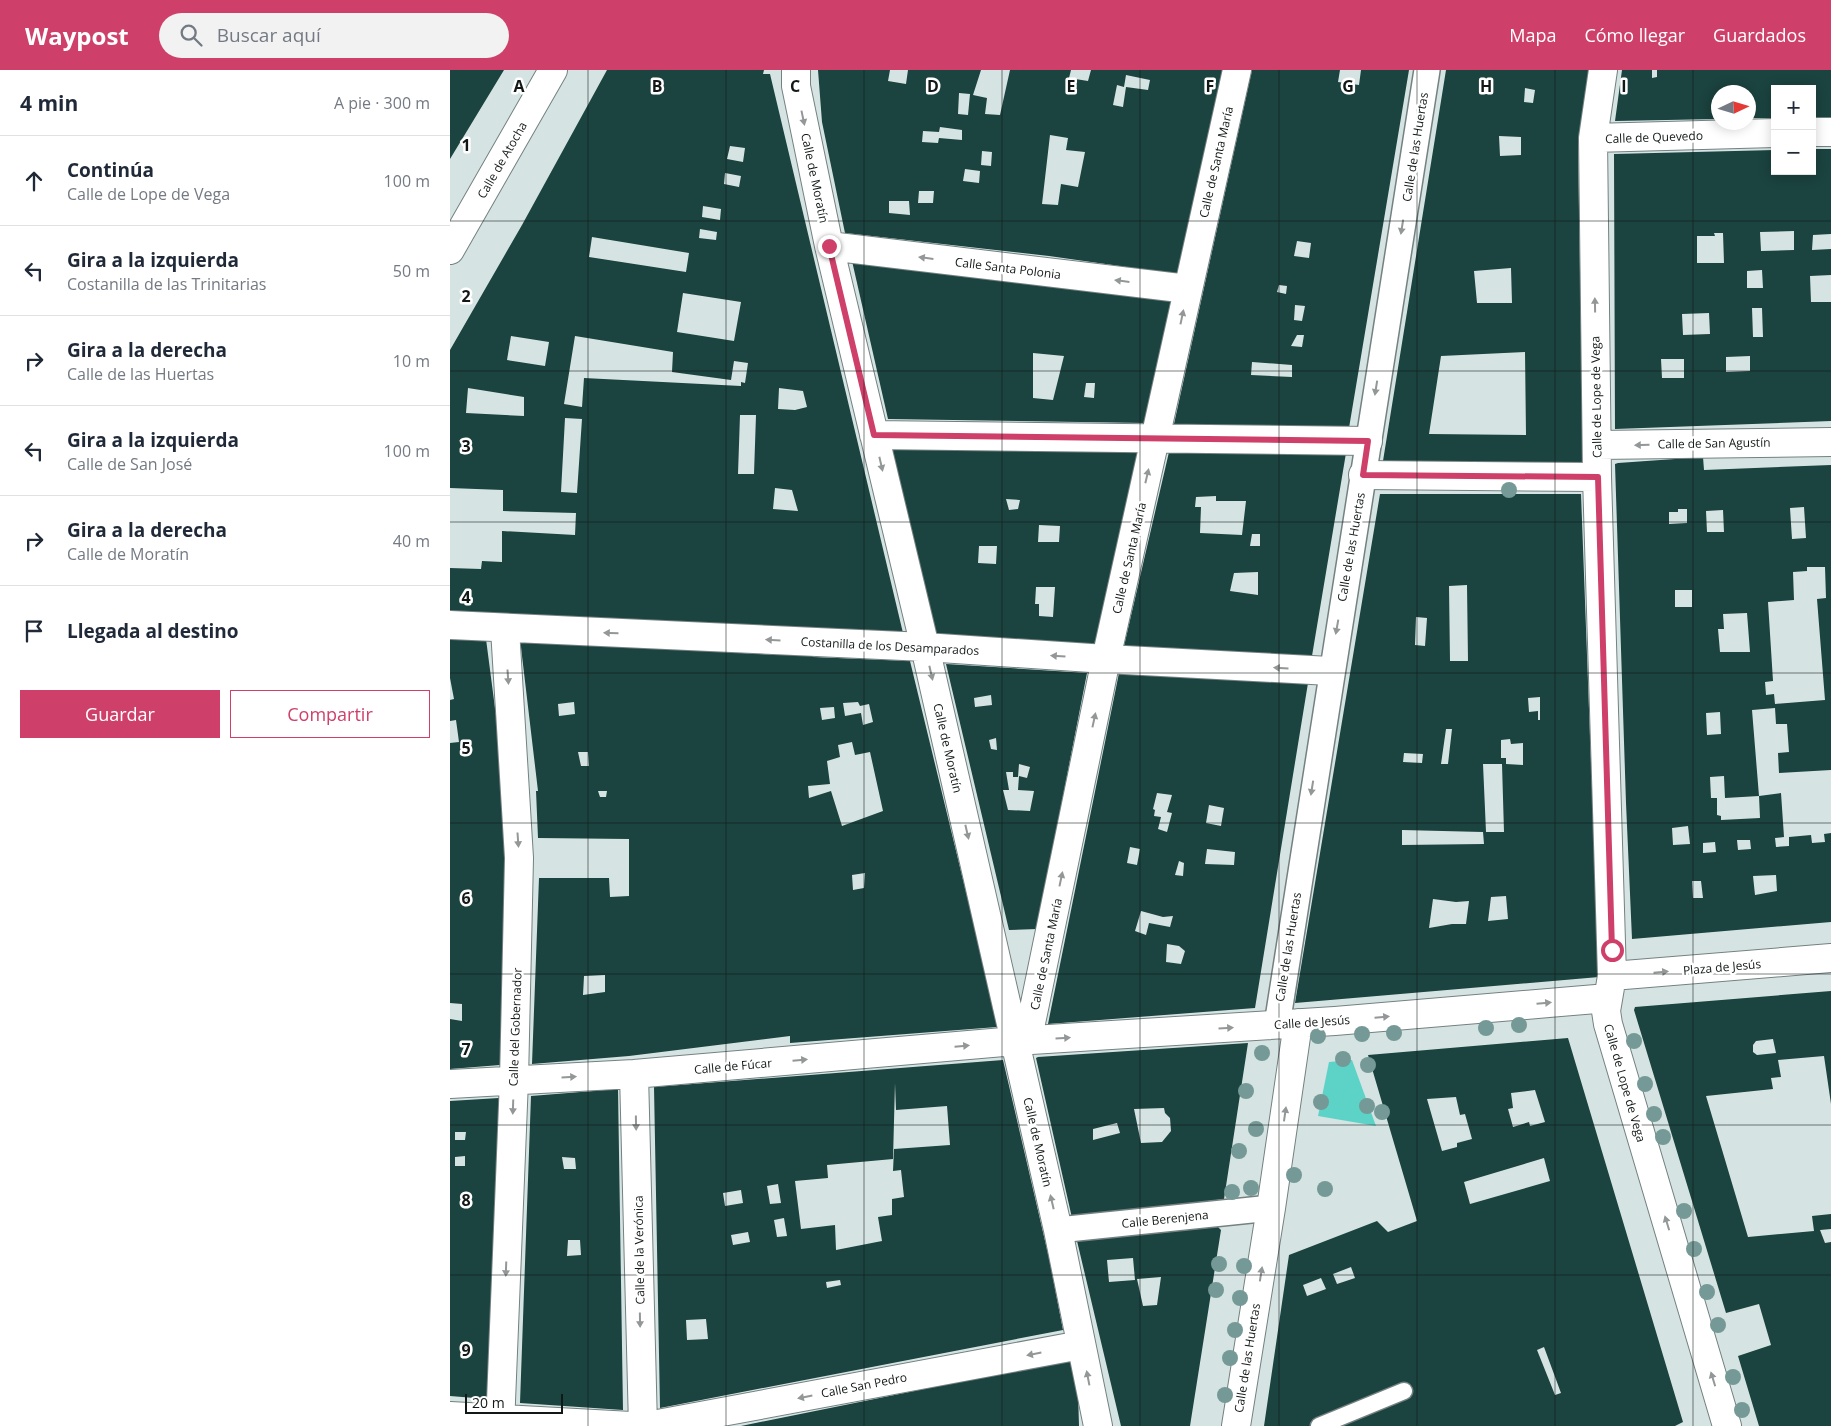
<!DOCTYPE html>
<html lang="es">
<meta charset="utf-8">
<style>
body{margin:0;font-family:"Open Sans",sans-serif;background:#f2f2f3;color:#1f2937}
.controls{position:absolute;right:15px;top:15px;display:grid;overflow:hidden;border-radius:0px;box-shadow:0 2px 12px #0003}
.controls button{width:45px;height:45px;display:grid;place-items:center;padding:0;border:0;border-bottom:1px solid #e0e1e3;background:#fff;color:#1f2937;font:25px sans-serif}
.compass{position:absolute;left:1261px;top:15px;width:45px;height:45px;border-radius:50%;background:#fff;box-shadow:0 2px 12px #0003;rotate:86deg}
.scale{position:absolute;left:15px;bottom:12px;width:98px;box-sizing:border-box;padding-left:5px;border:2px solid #121817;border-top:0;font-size:14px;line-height:18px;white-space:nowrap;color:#121817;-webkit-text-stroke:4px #fff;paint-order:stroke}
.stop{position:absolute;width:15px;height:15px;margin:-11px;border:4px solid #ce406a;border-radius:50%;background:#fff}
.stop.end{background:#ce406a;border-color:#fff;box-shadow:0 1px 5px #0008}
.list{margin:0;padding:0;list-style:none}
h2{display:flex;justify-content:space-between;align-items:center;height:65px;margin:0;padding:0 20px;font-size:21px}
h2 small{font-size:16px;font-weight:400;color:#747a83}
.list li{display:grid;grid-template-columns:32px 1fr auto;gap:15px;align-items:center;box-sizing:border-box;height:90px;padding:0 20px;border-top:1px solid #e0e1e3}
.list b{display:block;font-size:19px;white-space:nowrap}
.list p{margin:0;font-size:16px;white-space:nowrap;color:#747a83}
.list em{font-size:16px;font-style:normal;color:#747a83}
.actions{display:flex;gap:10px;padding:15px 20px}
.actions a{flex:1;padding:11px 0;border:1px solid #ce406a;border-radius:0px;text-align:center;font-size:18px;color:#ce406a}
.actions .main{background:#ce406a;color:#fff}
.icon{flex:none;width:28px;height:28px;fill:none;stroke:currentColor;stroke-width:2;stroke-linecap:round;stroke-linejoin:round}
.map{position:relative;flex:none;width:1381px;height:1356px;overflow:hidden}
header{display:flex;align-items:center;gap:30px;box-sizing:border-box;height:70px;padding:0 25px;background:#ce406a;color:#fff}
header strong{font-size:24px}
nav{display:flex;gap:28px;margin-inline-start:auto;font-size:18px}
.search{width:350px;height:45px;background:#f2f2f3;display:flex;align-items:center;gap:12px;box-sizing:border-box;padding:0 18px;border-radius:28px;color:#747a83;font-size:19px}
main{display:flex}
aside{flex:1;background:#fff}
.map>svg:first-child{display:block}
</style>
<header>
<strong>Waypost</strong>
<div class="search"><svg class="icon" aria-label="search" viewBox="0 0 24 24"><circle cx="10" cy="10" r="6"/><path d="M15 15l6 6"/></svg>Buscar aquí</div>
<nav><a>Mapa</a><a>Cómo llegar</a><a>Guardados</a></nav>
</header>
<main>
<aside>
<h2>4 min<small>A pie · 300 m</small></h2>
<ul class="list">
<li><svg class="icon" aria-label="ahead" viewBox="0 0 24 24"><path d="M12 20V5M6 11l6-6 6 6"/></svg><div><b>Continúa</b><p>Calle de Lope de Vega</p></div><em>100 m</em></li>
<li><svg class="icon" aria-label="left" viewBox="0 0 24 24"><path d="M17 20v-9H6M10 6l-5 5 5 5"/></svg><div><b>Gira a la izquierda</b><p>Costanilla de las Trinitarias</p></div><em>50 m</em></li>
<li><svg class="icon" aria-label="right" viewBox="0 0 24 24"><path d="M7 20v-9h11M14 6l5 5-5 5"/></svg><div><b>Gira a la derecha</b><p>Calle de las Huertas</p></div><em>10 m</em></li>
<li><svg class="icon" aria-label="left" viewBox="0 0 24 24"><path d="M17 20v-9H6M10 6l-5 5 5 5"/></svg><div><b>Gira a la izquierda</b><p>Calle de San José</p></div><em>100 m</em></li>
<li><svg class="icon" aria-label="right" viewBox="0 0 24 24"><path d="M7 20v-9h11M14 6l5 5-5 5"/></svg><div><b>Gira a la derecha</b><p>Calle de Moratín</p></div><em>40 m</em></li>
<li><svg class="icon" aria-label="arrive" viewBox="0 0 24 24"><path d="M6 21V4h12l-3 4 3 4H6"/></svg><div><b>Llegada al destino</b></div></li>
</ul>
<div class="actions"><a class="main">Guardar</a><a>Compartir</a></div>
</aside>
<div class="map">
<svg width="1381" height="1356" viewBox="0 0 1381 1356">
<rect width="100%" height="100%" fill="#d5e4e2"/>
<path fill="#5dd3c8" d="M902 990 926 1056 868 1046 879 992Z"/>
<path fill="#1b433f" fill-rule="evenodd" d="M0 0H54L0 89Z
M157 0H314L313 4H320L453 563 0 541V498L31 499 32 491 52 492V461L125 465 126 443 53 441V420L0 418V280L72 155ZM280 76 295 78 293 92 277 89ZM275 103 291 106 289 117 274 114ZM253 136 271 139 270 150 252 147ZM250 159 267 162 266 170 249 168ZM142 167 239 183 236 202 139 187ZM233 223 291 232 284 271 227 262ZM61 266 99 272 95 296 57 290ZM125 266 223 282 222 302 281 310 284 291 298 293 295 313 291 312V316L134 308 132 337 114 334ZM18 318 74 327V346L16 343ZM329 318 353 321 357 337 345 340 328 339ZM290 345H306L304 404H288ZM115 348 132 349 127 423 111 422ZM325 418 342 420 348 441 323 439Z
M368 0H440L438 11 456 14 458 0H531L523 25 537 28 535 44 550 45 560 0H621L619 8 638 11 641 0H774L729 203 726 204 599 186 395 163 372 52ZM676 5 700 10 698 20 676 17 673 37 663 35 667 15 674 17ZM509 23 520 24 518 45 508 44ZM490 57 512 60V70L489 68 488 73 472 72 473 61 489 62ZM600 65 618 68 616 80 635 82 628 117 611 114 608 135 592 134ZM532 81 542 82 541 96 531 95ZM515 99 530 101 529 113 513 111ZM469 121H484L483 133H468ZM439 131H459L460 145 439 143Z
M802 0H890L888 12 909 15 911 0H959L899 358 724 354ZM847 171 861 173 859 188 844 186ZM829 215 837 216 836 224 827 222ZM845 235 855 236 852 251 844 250ZM847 265H854L852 277 841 276ZM802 292 842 295V307L801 305Z
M996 0H1139L1128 75 1133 395 933 391ZM1075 18 1085 20 1083 33 1074 32ZM1049 66 1071 67V85L1050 86ZM1061 198 1062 233H1027L1024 201ZM1075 282 1076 365 979 364 991 286Z
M1172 0H1202V8L1207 7V0H1381V47H1362V19H1325V48H1298V22H1268V49L1165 51Z
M1362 79H1381V164L1363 165 1362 180 1381 179V205L1360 206 1361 232H1381V351L1165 359 1164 84 1325 80V101H1362ZM1344 161V180L1311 181 1310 162ZM1264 163H1273L1274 193H1247V166H1265ZM1312 200 1313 218H1297V201ZM1302 238H1312L1313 267H1303ZM1259 243 1260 264 1233 265 1232 244ZM1300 286V301L1276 302V287ZM1211 289H1234V308H1212Z
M402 191 721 230 695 353 438 349ZM583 283 614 286 603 330 583 328ZM636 313H645L644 328 634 327Z
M440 378 688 382 646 574 485 566ZM556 429 570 430 568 439 559 440ZM589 455 610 456 609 472H588ZM529 476H547L546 494 528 493ZM586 517H605L603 547 589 546V534H585Z
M719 382 896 383 862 586 674 576ZM766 426V431H796L792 465 750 463 751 437H745L746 427ZM802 464H810V476H800ZM808 502V525L780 521 784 503Z
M1253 387 1254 400 1381 395V700L1329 703 1328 683 1339 682 1337 654H1326L1325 638 1302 640 1309 726 1275 728 1274 706 1260 707 1261 728H1267V745L1271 746V750L1310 748 1309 726 1331 723 1334 767 1325 768 1326 777 1339 776V767L1361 765 1362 773 1375 772 1374 764 1381 763V852L1182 869 1176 733 1165 394 1168 393ZM1354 437 1356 468 1342 469 1340 438ZM1228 439H1237V453L1219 454V442H1228ZM1273 440 1274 462H1257L1256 441ZM1357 497H1375L1376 528 1367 529 1375 630 1325 634 1324 624 1316 625 1315 612 1323 611 1318 532 1344 530 1343 502 1357 501ZM1225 520H1242V537H1225ZM1297 543 1300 582H1270L1268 559H1274L1273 544ZM1270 642 1271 664 1257 665 1256 643ZM1238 756 1240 774 1223 775 1222 758ZM1287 770H1300L1301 779 1288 780ZM1265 772 1266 782 1253 783V773ZM1326 805 1327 821 1305 825 1303 806ZM1242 811H1251L1253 828H1243Z
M930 424H1131L1149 907 845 933ZM1017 515 1018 591H1000L999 516ZM966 547 977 548 975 576 965 575ZM1090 627V650H1088V641L1079 642 1078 628ZM996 659H1002L998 694H991ZM1060 669 1061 674 1073 673V695L1056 694V688H1051V670ZM954 683 973 684 972 693 953 692ZM1033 694H1052L1054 762H1036ZM952 760 1033 762 1034 774 952 775ZM1056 826 1058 849 1038 851 1041 827ZM983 829 1006 832 1019 831 1016 854H1002L979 858Z
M0 568 36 569 52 692 56 800 50 995 0 999V949L12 951V934L0 933V673L9 672 6 650 0 651V630L4 629 0 608Z
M70 569 201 578 329 585 328 582 362 584 363 587 460 591 539 917 547 957 340 973V966L179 986 82 994 89 808H159L160 827 179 826V769L88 768 86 721H88ZM124 632 125 644 109 646 108 634ZM408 632 410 636 419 634 423 652 413 655 411 643 395 646 393 633ZM384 637 385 648 372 650 370 638ZM402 672 405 685 420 682 433 741 392 756 381 721 359 728 358 716 380 714 377 691 390 687 388 675ZM128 682H138L139 696H131ZM148 721H157L156 727H150ZM415 803 414 818 403 820 402 805ZM155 905V922L133 925 134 906Z
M496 594 637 603 587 859 559 860ZM541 625 542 635 525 637 524 628ZM546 668 547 680 541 679 539 670ZM569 694 580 697 577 708 569 706 568 720 584 721 580 741 558 740 553 720H559L556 702H563V707H568Z
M669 603 858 613 805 938 598 954ZM707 723 722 725 717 742 722 743 717 762 708 759 711 747 704 746 705 740 703 739ZM759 735 774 738 771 756 756 753ZM680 777 690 779 687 795 677 793ZM757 779 785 782 784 795 755 794ZM729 791 734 793 733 806 725 805ZM691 841 713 847 723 846 720 857 699 853 696 865 685 861ZM717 874 729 876 735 881 731 894 716 892Z
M1381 921V1034L1374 986 1328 990 1331 1007 1321 1008 1323 1019 1256 1026 1298 1167 1364 1161 1362 1146 1381 1144V1159L1370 1160 1375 1173 1381 1172V1356H1309L1288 1286 1321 1275 1309 1234 1276 1243 1184 940 1185 937ZM1323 969 1326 983 1307 985 1303 982V975L1306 971Z
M1118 968 1233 1352 1225 1356H814L839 1185 927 1151 938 1162 967 1151 918 985ZM1085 1020 1095 1052 1080 1056 1079 1052 1063 1057 1058 1039 1063 1038 1061 1023ZM1006 1027 1010 1045 1015 1044 1022 1069 1007 1073V1077L992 1081 977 1029ZM1094 1088 1100 1111 1020 1134 1014 1112ZM901 1197 905 1208 887 1214 883 1204ZM871 1208 876 1219 857 1226 853 1215ZM1094 1277 1111 1323 1105 1325 1087 1280Z
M798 973 774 1129 622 1148 586 988 588 987ZM714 1038 715 1043 720 1048 721 1061 712 1072 691 1073 684 1039ZM667 1053 670 1063 643 1070V1059Z
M553 990 599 1188 613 1260 210 1338 204 1017ZM445 1013 446 1040 497 1036 500 1075 444 1079 443 1101 451 1100 454 1127 442 1129V1145L428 1147 432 1171 386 1180 385 1155 351 1159 345 1111 378 1108 377 1095 443 1089ZM328 1114 331 1133 320 1134 317 1116ZM291 1120 293 1133 275 1136 273 1123ZM334 1148 337 1166 327 1167 324 1150ZM298 1162 300 1172 283 1175 281 1165ZM390 1210 391 1215 377 1218 376 1212ZM256 1249 258 1269 237 1270 236 1250Z
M168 1019 173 1340 70 1333 81 1026ZM112 1087 125 1088 126 1099H114ZM118 1170H130L131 1185 117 1186Z
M49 1028 37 1329 0 1326V1031ZM5 1062H16L15 1070H5ZM15 1086V1096H5V1087Z
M768 1157 771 1160 740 1356H671L627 1171ZM683 1188 685 1210 659 1212 657 1190ZM711 1207 707 1235 693 1236 687 1209Z
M617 1290 621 1293 628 1323 629 1356H291Z"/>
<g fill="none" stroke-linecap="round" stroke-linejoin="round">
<defs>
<path id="service" d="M869 1356 954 1321"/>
<path id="pedestrian" d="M827 955C875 636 926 318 977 0
M608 1160 821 1138"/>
<path id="minor" d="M346 0V16L379 176 475 577 608 1160 648 1356
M1153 0 1143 68 1147 407 1162 906 1156 941 1158 954 1277 1356
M1362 62H1381
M1143 68 1325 63
M379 176 738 219
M424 365 918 371
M1147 375 1381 372
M913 405 1147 407
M0 555 475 577 656 589 880 601
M1162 906 1381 888
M565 971 581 953 656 589 787 0
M184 1004 193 1356
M0 1014 184 1004 565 971 885 951 1158 928
M0 1346 181 1356
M50 1356 64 1010 69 788 55 559
M197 1356 631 1275
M786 1356 821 1138 848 953"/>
<path id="tertiary" d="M0 180 103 0"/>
</defs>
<use href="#service" stroke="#748180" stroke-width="19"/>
<use href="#pedestrian" stroke="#748180" stroke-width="28"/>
<use href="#minor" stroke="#748180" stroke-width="30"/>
<use href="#tertiary" stroke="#748180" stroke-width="30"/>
<use href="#service" stroke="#fff" stroke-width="16"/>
<use href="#pedestrian" stroke="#fff" stroke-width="25"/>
<use href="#minor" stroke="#fff" stroke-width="28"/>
<use href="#tertiary" stroke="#fff" stroke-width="28"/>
</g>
<g fill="#759996">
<circle cx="1059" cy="420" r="8"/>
<circle cx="1069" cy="955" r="8"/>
<circle cx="1036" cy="958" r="8"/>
<circle cx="944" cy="963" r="8"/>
<circle cx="912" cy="964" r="8"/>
<circle cx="868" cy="966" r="8"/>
<circle cx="1184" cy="971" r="8"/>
<circle cx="812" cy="983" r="8"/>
<circle cx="893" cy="989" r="8"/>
<circle cx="918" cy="995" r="8"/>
<circle cx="1195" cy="1014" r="8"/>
<circle cx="796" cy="1021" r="8"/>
<circle cx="871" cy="1032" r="8"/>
<circle cx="917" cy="1036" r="8"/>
<circle cx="932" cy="1042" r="8"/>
<circle cx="1204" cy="1044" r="8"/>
<circle cx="806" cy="1059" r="8"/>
<circle cx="1213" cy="1067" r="8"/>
<circle cx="789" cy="1081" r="8"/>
<circle cx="844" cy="1105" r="8"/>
<circle cx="801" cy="1118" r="8"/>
<circle cx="875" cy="1119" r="8"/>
<circle cx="782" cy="1122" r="8"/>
<circle cx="1234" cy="1141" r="8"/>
<circle cx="1244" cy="1179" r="8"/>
<circle cx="769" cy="1194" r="8"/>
<circle cx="794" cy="1196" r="8"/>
<circle cx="766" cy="1220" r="8"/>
<circle cx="1257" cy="1222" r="8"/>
<circle cx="790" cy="1228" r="8"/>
<circle cx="1268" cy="1255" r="8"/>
<circle cx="785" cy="1260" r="8"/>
<circle cx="780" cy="1288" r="8"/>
<circle cx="1283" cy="1307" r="8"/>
<circle cx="775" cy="1325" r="8"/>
<circle cx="1292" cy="1340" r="8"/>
</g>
<defs><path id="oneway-solid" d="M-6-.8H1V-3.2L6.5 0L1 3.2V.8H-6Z" transform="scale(1.25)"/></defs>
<g fill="#949797">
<use href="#oneway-solid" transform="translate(353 48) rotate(78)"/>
<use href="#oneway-solid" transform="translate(952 157) rotate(99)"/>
<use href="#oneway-solid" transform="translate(476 188) rotate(-173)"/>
<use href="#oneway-solid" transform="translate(672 211) rotate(-173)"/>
<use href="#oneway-solid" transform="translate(1145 235) rotate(-91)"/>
<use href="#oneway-solid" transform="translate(732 247) rotate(-78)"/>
<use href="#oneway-solid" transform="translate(926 318) rotate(99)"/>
<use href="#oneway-solid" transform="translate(1192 375) rotate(179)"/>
<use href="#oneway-solid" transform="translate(431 394) rotate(77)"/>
<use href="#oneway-solid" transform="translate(697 406) rotate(-77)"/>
<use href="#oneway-solid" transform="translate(887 557) rotate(100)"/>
<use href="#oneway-solid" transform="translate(161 563) rotate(-178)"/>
<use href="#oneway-solid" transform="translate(323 570) rotate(-177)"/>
<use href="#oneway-solid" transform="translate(608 586) rotate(-176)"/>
<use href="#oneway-solid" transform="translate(831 598) rotate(-177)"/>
<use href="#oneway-solid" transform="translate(481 603) rotate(77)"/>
<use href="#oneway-solid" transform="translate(58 607) rotate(86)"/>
<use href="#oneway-solid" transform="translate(644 650) rotate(-78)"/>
<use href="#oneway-solid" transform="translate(862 718) rotate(99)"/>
<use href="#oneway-solid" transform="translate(517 762) rotate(77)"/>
<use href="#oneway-solid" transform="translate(68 770) rotate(86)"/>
<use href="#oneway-solid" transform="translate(611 809) rotate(-78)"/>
<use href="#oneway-solid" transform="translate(1211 902) rotate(-5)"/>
<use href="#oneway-solid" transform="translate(1094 933) rotate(-5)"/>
<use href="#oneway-solid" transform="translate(932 947) rotate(-5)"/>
<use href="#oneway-solid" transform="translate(776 958) rotate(-4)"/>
<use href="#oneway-solid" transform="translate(613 968) rotate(-4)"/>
<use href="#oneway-solid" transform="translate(512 976) rotate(-5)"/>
<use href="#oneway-solid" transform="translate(350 990) rotate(-5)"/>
<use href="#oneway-solid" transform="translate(119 1007) rotate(-3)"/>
<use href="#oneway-solid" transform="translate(63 1037) rotate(92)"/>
<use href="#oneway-solid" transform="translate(835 1044) rotate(-82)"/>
<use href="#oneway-solid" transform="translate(186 1053) rotate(89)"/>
<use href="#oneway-solid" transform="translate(602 1132) rotate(-103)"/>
<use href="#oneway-solid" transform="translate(1217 1153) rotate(-107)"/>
<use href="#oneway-solid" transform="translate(56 1199) rotate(92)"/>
<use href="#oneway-solid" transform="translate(811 1204) rotate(-81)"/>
<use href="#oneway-solid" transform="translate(190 1250) rotate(89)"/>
<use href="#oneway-solid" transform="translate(584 1284) rotate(169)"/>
<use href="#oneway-solid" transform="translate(638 1308) rotate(-101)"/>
<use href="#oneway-solid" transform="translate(1263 1309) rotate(-107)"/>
<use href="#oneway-solid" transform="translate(355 1327) rotate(169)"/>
</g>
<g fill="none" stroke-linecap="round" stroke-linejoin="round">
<path stroke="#ce406a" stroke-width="6" d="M379 176 424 365 918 371 913 405 1148 407 1162 880"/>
</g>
<path fill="none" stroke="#121817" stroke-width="1" stroke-opacity="0.55" d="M138 0V1356M276 0V1356M414 0V1356M552 0V1356M690 0V1356M829 0V1356M967 0V1356M1105 0V1356M1243 0V1356M0 151H1381M0 301H1381M0 452H1381M0 603H1381M0 753H1381M0 904H1381M0 1055H1381M0 1205H1381"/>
<g text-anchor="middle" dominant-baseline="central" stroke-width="5" stroke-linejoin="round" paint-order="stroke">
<g font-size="12" fill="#121817" stroke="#fff">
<text transform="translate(1204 67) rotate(-2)">Calle de Quevedo</text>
<text transform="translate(965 77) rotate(-81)">Calle de las Huertas</text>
<text transform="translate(52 90) rotate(-60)">Calle de Atocha</text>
<text transform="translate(766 92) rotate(-77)">Calle de Santa María</text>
<text transform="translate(365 108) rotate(78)">Calle de Moratín</text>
<text transform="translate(558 198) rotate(7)">Calle Santa Polonia</text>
<text transform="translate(1146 327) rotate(-91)">Calle de Lope de Vega</text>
<text transform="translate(1264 373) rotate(-1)">Calle de San Agustín</text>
<text transform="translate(901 477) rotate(-80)">Calle de las Huertas</text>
<text transform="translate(679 488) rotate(-77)">Calle de Santa María</text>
<text transform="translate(440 576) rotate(3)">Costanilla de los Desamparados</text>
<text transform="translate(498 678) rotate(77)">Calle de Moratín</text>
<text transform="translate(838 877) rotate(-81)">Calle de las Huertas</text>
<text transform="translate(596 884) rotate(-78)">Calle de Santa María</text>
<text transform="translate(1272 897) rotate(-5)">Plaza de Jesús</text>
<text transform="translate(862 952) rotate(-4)">Calle de Jesús</text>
<text transform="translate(65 957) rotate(-88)">Calle del Gobernador</text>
<text transform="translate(283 996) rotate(-5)">Calle de Fúcar</text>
<text transform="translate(1175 1013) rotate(74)">Calle de Lope de Vega</text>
<text transform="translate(588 1072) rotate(77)">Calle de Moratín</text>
<text transform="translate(715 1149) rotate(-6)">Calle Berenjena</text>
<text transform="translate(189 1180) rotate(-91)">Calle de la Verónica</text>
<text transform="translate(797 1288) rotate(-81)">Calle de las Huertas</text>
<text transform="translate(414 1315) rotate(-11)">Calle San Pedro</text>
</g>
</g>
<g font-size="16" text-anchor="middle" font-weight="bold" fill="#121817" stroke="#fff" stroke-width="5" stroke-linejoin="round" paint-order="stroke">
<text x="69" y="22">A</text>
<text x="207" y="22">B</text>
<text x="345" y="22">C</text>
<text x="483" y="22">D</text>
<text x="621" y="22">E</text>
<text x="760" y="22">F</text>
<text x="898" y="22">G</text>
<text x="1036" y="22">H</text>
<text x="1174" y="22">I</text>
<text x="16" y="81">1</text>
<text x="16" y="232">2</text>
<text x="16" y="382">3</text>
<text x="16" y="533">4</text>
<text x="16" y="684">5</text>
<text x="16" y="834">6</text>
<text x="16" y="985">7</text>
<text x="16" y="1136">8</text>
<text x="16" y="1286">9</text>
</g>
</svg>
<div class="controls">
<button>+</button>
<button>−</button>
</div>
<svg class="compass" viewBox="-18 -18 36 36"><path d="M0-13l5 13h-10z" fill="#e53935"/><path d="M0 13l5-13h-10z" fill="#747a83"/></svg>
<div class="scale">20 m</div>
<div class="stop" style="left:1162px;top:880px"></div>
<div class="stop end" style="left:379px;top:176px"></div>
</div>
</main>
